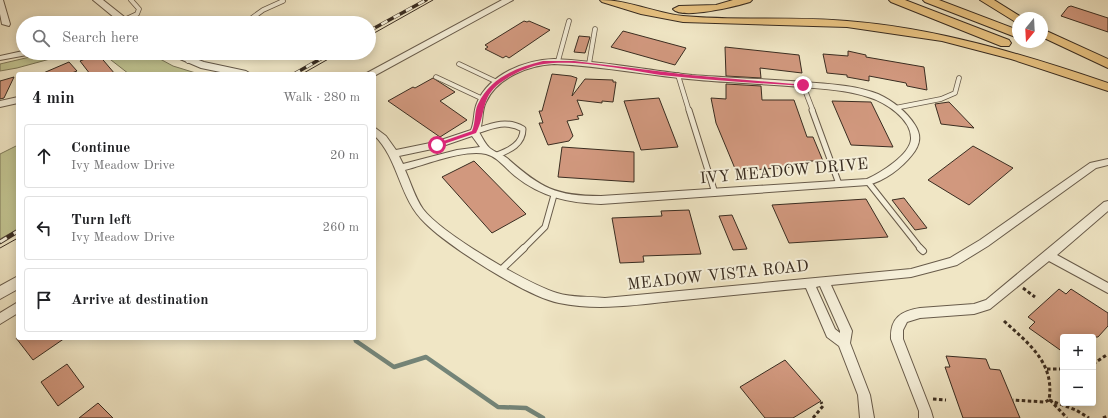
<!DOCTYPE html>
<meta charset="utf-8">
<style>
body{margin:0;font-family:"Old Standard TT",serif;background:#f6f6f6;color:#202124}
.controls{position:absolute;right:12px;bottom:12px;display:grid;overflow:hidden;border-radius:4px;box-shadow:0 2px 10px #0003}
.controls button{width:36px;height:36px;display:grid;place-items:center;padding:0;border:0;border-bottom:1px solid #e0e0e0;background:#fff;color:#202124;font:20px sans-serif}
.compass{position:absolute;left:1012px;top:12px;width:36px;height:36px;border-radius:50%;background:#fff;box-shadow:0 2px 10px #0003;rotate:198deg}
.stop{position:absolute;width:12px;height:12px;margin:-9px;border:3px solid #db2777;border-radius:50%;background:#fff}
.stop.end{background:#db2777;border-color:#fff;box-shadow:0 1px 4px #0008}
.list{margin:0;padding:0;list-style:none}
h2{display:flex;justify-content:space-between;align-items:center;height:52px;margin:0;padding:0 16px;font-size:17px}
h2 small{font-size:13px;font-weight:400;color:#757577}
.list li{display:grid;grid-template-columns:26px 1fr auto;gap:12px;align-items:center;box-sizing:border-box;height:64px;margin:0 8px 8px;padding:0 8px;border:1px solid #e0e0e0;border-radius:4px}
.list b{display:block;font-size:15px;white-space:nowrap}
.list p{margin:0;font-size:13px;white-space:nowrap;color:#757577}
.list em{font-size:13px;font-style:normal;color:#757577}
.icon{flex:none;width:22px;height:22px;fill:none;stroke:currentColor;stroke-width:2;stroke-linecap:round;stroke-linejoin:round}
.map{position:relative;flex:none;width:1108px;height:418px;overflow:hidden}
.search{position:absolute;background:#fff;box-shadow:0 2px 10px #0003;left:16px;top:16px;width:360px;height:44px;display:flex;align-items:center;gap:10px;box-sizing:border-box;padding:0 14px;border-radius:22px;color:#757577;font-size:15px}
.panel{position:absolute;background:#fff;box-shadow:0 2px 10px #0003;left:16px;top:72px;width:360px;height:268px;border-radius:4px}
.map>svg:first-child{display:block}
</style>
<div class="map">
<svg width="1108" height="418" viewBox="0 0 1108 418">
<rect width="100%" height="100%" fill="#f0e6c5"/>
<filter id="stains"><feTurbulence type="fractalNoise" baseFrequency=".005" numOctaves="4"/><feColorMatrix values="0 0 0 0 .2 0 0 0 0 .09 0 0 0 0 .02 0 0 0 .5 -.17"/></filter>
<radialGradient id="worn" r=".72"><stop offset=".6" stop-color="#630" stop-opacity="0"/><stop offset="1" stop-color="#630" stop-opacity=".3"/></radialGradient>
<path fill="#c1c390" stroke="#7e7858" d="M47 53H72L17 68 0 71V64Z
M102 53H149L173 66 199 74H129Z
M18 145V229L0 239V154Z"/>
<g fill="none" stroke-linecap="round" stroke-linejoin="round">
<path stroke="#748579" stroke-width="4.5" d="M355 338 356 341 394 367 426 357 498 407 526 408 543 418"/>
</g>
<path fill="#d1987e" stroke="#3a2d21" d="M1071 6 1108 18V32L1061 16 1068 7Z
M524 21 527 22 529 21 550 30 509 58 506 56 503 58 485 49 488 47 485 45Z
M623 31 686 48 675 65 611 47Z
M579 36 590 37 585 53 574 52Z
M725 47 799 55 802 73 760 68 761 78 726 76Z
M848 51 866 55V57L924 67 927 90 907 86 906 83 869 76V81L847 77V75L827 73 823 54 848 56Z
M98 54 115 74H90L80 61Z
M69 62 77 71 69 74H41Z
M552 74 571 76 577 78 572 96 585 79 613 80V82H616L613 102 602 101V103L577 100 583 115 577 116 579 119 567 121 573 136 569 141 548 145 539 123H543L539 111H542Z
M14 77 4 98 0 99V81Z
M433 78 455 92 440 101 467 120 440 137 388 101 413 87 415 88Z
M726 84 761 86 762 100H794L807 137H813L823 161H806L808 166 736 171 716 123 711 98 726 99Z
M659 98 678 147 641 150 624 101Z
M832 101 871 102 893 147 851 145Z
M949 102 974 128 941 124 935 104Z
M973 146 1013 168 969 205 928 180Z
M562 147 634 152V182L558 177Z
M474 161 526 214 492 233 442 177Z
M904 198 927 228 915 230 892 200Z
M866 199 888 237 789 243 772 205Z
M689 210 701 254 643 256 644 262 620 263 612 218 662 216 661 211Z
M732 215 747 249 733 250 719 216Z
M1059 289 1066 294 1071 289 1108 313V326L1098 337H1063V352L1029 328 1035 322 1028 317Z
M16 338H65L33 360Z
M946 356 986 359 990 369 1000 370 1020 418H963L945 367H950Z
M785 360 821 401 793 418H765L740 387Z
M67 364 84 387 58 406 41 382Z
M98 403 113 418H79Z"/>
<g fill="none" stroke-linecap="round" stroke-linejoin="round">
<defs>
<path id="service-far2" d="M124 20 137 14 139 9 131 0
M245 23 263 10 283 1
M188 61 199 53
M558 61 569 21
M459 64 497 82
M589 64 595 29
M678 75 689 111
M436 77 483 99
M803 85 813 111
M895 108 941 99 955 93 959 78"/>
<path id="service-far1" d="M689 110 715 193
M812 110 839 184
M474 132C491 126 506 119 523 129 523 144 510 150 497 155
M868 182 921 249
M523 249 545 227 554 195"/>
<path id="service" d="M920 248 923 251
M501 270 524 248"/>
<path id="minor" d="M0 0H3L10 24 9 26 2 24 0 14Z
M124 18 128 20 127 22 107 23Z
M23 51V53H31L27 55 0 60V56Z
M554 59C601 61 646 70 692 75 730 78 767 79 804 82 829 84 855 85 878 94 893 101 906 111 915 125 922 136 920 145 912 155 902 168 884 181 868 185L601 204C569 203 541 197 515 176 506 169 498 157 486 154 464 149 428 164 405 170 411 183 415 198 423 209 441 233 527 284 557 293 572 298 589 296 605 298L911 269 950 258 980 240 1090 163 1108 159V165L1096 168 988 246 957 265 911 277 831 285 852 331 850 343 870 395 874 418H860L858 395 839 346 827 337 806 288C761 292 717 297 673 301 635 305 597 311 559 303 527 297 448 246 425 223 399 199 399 159 374 135V127L386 136 396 150 435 142 471 130C475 121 473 112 477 103 489 74 525 60 554 59ZM554 64C603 66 651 76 699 80 733 83 768 84 802 87 824 89 847 90 868 97 885 102 912 119 911 139 910 155 880 173 867 179L601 196C555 196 541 188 507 158 502 154 496 153 491 149 486 146 482 137 479 132 484 122 481 111 486 102 497 77 530 65 554 64ZM472 136 480 147 457 150 403 164 399 156 437 148ZM820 286 840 331V333L835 329 816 287Z
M18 97V103L0 107V101Z
M1108 201V211L1057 255 1108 283V293L1049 261 990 309 974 314 920 318 907 322 903 330V339L931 411 933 418H919V411L891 339C890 318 901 311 920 308L974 304 986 300 1104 202Z
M18 302V313L0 324V313Z"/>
<path id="tertiary" d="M93 0H103L132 23H121Z
M502 0H513L374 76V74H365Z
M166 53H180L204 62 246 71 251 74H230L201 68Z
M18 276V289L0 299V286Z"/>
<path id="primary" d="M600 0C629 0 655 13 683 16 737 21 793 16 847 21 937 28 1022 54 1108 83V91L1011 59 942 41 847 27 683 22 641 14 602 2Z
M733 0H752L750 2C737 6 682 20 673 9L679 6 716 5Z
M889 0H905L1009 40 1011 43 1009 46H1001L891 2Z
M923 0H939L1018 30V38L925 2Z
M980 0H994L1023 18H1018V22L1014 21Z
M1042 29 1108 59V68L1042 37Z"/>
</defs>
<use href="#service-far2" stroke="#685b4a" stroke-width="5.5"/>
<use href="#service-far1" stroke="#685b4a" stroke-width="7"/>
<use href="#service" stroke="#685b4a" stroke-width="8"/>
<use href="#minor" stroke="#685b4a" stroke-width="2"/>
<use href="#tertiary" stroke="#685b4a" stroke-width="2"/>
<use href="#primary" stroke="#3a2d21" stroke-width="2"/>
<path stroke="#3a2d21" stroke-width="3" stroke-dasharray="3.5 2.5" stroke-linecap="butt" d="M1023 288 1035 297
M1004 321C1029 344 1055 363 1049 400L1045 402 1013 400
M1093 364 1108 354
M1047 369H1063
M933 399 946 400
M1049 400 1076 410 1089 418
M1050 400 1067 418
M813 418 823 406 821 402
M1103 418 1108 416"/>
<use href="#service-far2" stroke="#f5efd9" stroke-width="4"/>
<use href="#service-far1" stroke="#f5efd9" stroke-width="5"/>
<use href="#service" stroke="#f5efd9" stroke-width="6"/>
<use href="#minor" fill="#f5efd9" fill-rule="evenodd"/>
<use href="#tertiary" fill="#f5efd9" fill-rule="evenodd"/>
<use href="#primary" fill="#e8c382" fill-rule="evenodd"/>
<path stroke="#3a2d21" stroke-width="1" d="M369 36 433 0
M302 74 339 53
M0 248 18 238"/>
<defs>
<path id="rail-far1" d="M369 31 426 0
M294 74 331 53"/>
<path id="rail" d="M0 242 18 231"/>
</defs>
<use href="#rail-far1" stroke="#3a2d21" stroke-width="3.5"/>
<use href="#rail" stroke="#3a2d21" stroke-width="4.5"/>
<use href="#rail-far1" stroke="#f5efd9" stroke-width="2.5" stroke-dasharray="7" stroke-linecap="butt"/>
<use href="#rail" stroke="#f5efd9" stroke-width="3" stroke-dasharray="8" stroke-linecap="butt"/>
</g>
<path fill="#db2777" d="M543 61H574L690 75 806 85 803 86C756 83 708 80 661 75 627 70 577 59 544 64 529 66 512 74 500 83 480 98 486 115 476 133L435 147V144L472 131C476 122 474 112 478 104 491 77 516 68 543 61Z"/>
<g text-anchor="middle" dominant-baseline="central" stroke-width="4" stroke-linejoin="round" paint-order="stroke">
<g font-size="16" fill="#3a2d21" stroke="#f5efd9">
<text transform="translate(784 172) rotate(-5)">IVY MEADOW DRIVE</text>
<text transform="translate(718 276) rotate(-6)">MEADOW VISTA ROAD</text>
</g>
</g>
<rect width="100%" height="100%" filter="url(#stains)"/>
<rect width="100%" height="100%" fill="url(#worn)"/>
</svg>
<div class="controls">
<button>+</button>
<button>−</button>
</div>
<svg class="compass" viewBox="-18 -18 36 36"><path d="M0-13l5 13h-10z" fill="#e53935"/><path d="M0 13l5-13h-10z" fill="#757577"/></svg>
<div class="stop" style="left:437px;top:145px"></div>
<div class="stop end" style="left:803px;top:85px"></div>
<div class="search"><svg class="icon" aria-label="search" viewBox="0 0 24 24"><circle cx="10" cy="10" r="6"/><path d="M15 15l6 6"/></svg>Search here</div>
<section class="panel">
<h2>4 min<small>Walk · 280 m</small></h2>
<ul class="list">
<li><svg class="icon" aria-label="ahead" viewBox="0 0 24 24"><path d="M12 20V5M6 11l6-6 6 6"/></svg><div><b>Continue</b><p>Ivy Meadow Drive</p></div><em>20 m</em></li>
<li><svg class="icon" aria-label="left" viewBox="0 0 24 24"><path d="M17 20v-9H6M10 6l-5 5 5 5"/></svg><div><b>Turn left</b><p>Ivy Meadow Drive</p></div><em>260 m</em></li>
<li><svg class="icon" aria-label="arrive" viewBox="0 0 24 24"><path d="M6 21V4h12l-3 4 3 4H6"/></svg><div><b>Arrive at destination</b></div></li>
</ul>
</section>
</div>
